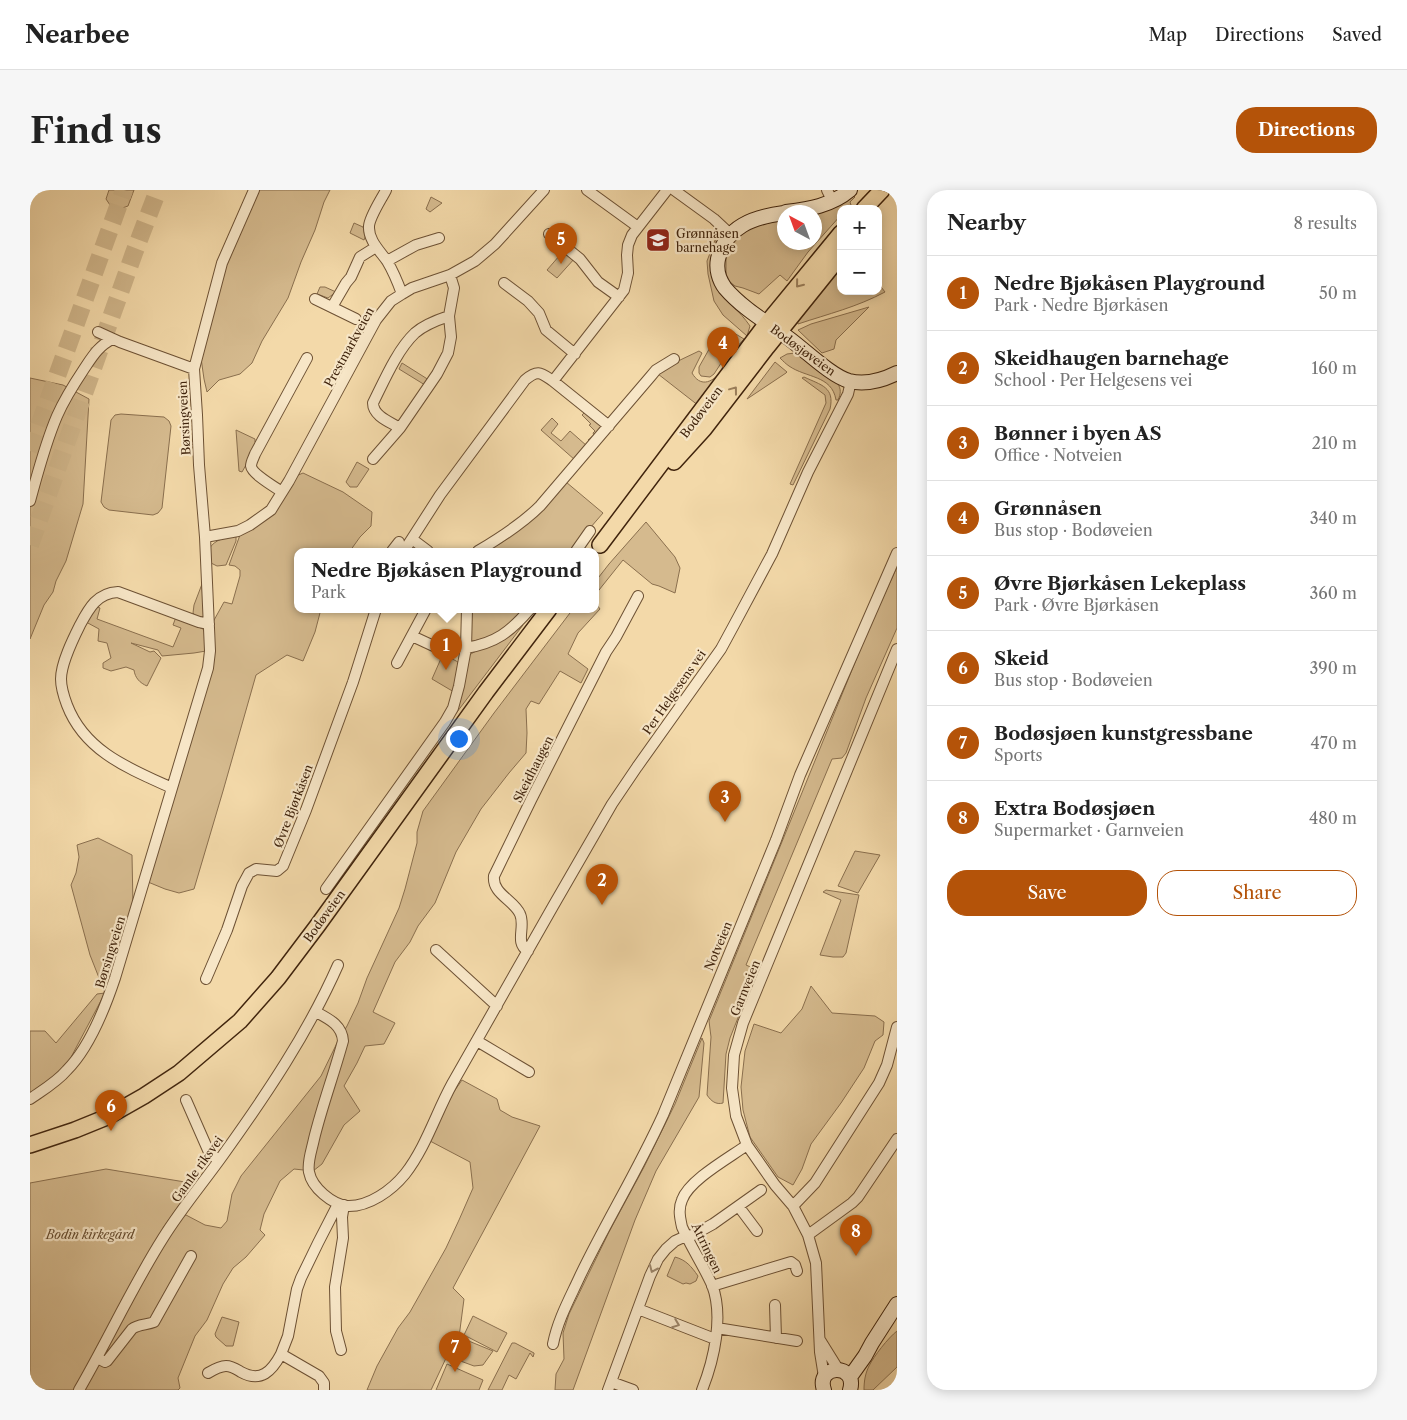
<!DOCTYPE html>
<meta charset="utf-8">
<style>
body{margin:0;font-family:"Libre Caslon Text",serif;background:#f6f6f6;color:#222}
.controls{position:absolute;right:15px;top:15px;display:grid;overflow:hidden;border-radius:10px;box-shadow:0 2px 12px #0003}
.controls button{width:45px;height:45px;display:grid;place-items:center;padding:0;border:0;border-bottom:1px solid #e0e0e0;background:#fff;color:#222;font:25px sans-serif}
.compass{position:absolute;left:747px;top:15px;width:45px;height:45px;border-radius:50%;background:#fff;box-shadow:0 2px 12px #0003;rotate:319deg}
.you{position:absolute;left:428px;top:548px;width:18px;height:18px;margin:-12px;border:4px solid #fff;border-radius:50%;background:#1a73e8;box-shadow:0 0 0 8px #1a73e833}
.badge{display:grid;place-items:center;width:32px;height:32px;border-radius:50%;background:#b45309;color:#fff;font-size:16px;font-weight:700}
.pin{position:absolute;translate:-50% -41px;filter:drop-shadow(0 1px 2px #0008)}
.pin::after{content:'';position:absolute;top:26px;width:18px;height:15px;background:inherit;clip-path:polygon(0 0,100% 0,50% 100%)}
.popup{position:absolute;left:264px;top:358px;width:305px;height:65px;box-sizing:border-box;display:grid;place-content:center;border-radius:10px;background:#fff;filter:drop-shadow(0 1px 4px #0005);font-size:16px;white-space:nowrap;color:#767676}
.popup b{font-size:19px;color:#222}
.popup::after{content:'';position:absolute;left:50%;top:100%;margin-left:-10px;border:10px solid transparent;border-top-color:#fff}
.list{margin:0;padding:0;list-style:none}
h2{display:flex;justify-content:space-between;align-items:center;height:65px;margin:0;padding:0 20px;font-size:21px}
h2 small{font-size:16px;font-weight:400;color:#767676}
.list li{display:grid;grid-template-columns:32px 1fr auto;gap:15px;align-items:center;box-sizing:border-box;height:75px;padding:0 20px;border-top:1px solid #e0e0e0}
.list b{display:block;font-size:19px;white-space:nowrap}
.list p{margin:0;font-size:16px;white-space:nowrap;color:#767676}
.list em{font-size:16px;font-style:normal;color:#767676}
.actions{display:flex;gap:10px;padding:15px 20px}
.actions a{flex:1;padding:11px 0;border:1px solid #b45309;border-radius:20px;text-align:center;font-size:18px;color:#b45309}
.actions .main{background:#b45309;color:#fff}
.map{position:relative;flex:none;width:867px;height:1200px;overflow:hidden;border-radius:20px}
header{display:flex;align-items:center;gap:30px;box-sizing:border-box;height:70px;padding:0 25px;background:#fff;border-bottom:1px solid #e0e0e0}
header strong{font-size:24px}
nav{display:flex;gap:28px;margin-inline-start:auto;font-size:18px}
.intro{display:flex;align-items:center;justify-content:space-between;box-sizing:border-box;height:120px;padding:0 30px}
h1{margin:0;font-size:35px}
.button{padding:12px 22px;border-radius:20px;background:#b45309;color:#fff;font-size:18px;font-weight:700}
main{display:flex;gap:30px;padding:0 30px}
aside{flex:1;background:#fff;border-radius:20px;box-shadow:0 2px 12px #0003}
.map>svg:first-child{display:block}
</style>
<header>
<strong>Nearbee</strong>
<nav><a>Map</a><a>Directions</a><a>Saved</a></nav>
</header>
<div class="intro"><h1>Find us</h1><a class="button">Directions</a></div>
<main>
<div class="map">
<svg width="867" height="1200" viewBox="0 0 867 1200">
<rect width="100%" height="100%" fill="#f3d9a9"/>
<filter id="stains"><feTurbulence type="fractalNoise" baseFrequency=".004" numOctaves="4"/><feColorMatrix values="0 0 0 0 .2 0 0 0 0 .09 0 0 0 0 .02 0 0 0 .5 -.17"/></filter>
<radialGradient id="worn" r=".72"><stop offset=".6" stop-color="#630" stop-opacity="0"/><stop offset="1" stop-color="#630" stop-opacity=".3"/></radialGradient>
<path fill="#d5ba8e" stroke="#8a6f4e" d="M79 0H104L98 16 84 21 76 9Z
M227 0H300L294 12 285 40 271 72 258 108 232 151 222 173 210 184 189 190 177 202 174 189 171 168 194 75Z
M822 4 825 7 820 12 821 15 817 19H811V25L778 62 757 91 750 85 729 104 713 98 705 96 700 92 696 84V64L705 50 712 43 722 37 754 29V52H784L785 23Z
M401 7 412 13 400 22 396 19Z
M324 33 333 37 336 45 334 50 320 43Z
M685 50 687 53C667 98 699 105 720 136L717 146 693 125 684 111 678 84 677 71Z
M534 59 545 68 527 88 517 80 530 65Z
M811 79V101H848V93L855 102C827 117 798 124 768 134L767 129 799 90Z
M290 97H295L306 102 298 108 287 104Z
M839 117 806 150 804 159 792 163 768 140 781 134Z
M704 143 714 149 703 161H699L684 184 680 187 671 186 669 183V177L682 154Z
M669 161 672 163 662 183C670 197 681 193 690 183L685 195 669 216 628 184 646 172Z
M765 163 808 194C811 199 811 204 808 210H806C802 185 776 188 759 176 756 174 753 171 750 168L757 164Z
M745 172 757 182 756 183 717 209Z
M372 173 399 190 395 195 369 179Z
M774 187C791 195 805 197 800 219L763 295 760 294 796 213 795 205 772 188Z
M0 188 33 195 59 209 53 314 36 371 26 391 23 402 14 415 0 449Z
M555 222 572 237 560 252 558 250 564 245 563 243 565 241 559 235 561 234 552 225Z
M91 224 134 227 139 231 141 236 132 318 128 323 123 325 79 320 74 317 71 312 81 230 85 225Z
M522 228 528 234 521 243 531 251 540 241 557 256 545 270 511 240Z
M206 240 225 249V252L228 254 212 282 209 281Z
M327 272 339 279 327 297H320L316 292Z
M273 283 313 302 342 322 341 336 330 347 320 361H267V419H291L285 442 273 471 257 465 226 485 193 601 164 699 149 703 135 699 118 692 153 577 183 432 194 412 202 414 210 386V380L205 376 199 375 210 345 233 332 242 325 266 286Z
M536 292 573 323 554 345 542 361H456L471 353 500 332Z
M616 332 645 367 650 378 645 403 629 396 622 394 593 370 565 405V392L579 374Z
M206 346V351L196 375 187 376 181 373 179 359C185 349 195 348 206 346Z
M867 377V438L836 508 816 563 812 568 802 569 716 775 727 780 700 848 696 864 693 913C686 915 681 911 677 905L681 847 679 831 837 443Z
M172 394 174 426 171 427 166 426 163 423 164 415Z
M565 412 570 419 548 443 538 464 558 479 551 493 530 481 509 514 501 511 496 519 497 543 496 563 479 583 451 619 426 662 405 713 388 736 380 752 365 772 343 822 365 833 354 854 335 856 327 873 314 896 330 921 314 935 292 974 283 981 264 979 250 991 234 1024 230 1040 235 1045 216 1067 203 1078 193 1094 177 1130 165 1146 148 1188 150 1198 148 1200H0V993L76 979 155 992 160 996 159 1001 133 1038 156 1025 175 1035 191 1038 197 1031 202 1004 211 986 291 886 307 853 317 836 328 813 337 788 369 718 375 699 387 653V642L393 621 464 523 543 419H565Z
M63 415 70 418 67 429 143 457 151 438 143 435 146 427 173 439 176 443V461L164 463 132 466 128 460 101 453 120 462 124 461 131 468 117 496C110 493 105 488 104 480L96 477 81 481 73 478V473L81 468 77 453 68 451 69 439 56 432Z
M439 419H495L465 446 439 452Z
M493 435 424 526 439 465Z
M413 464 428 472 424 502 402 489Z
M68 648 102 665 103 716 75 803 39 871 27 884 0 903V841H15L26 853 67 804 75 803 60 765 41 695 46 683 49 667 47 655Z
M825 661 850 665 828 703 808 696Z
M796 700 829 705 816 763 813 767H803L790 765 811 710 793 702Z
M781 796 802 823 845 826 854 832 853 845 845 851 834 878 811 913 781 954 772 979 763 995 748 987 720 947 713 920 711 897 715 861 724 834 751 843 772 819Z
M672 848 674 853 669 907 626 981 605 1030 543 1200H525L526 1184 534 1169 533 1143 539 1124 579 1042 614 977 645 914Z
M432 890 467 909 470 920 482 927 510 936 423 1098 434 1109 429 1147 463 1161 453 1175 444 1176 417 1166 401 1200H337L347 1176 368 1138 380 1122 416 1058 429 1030 443 998 440 972 400 951 423 903Z
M645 1067C656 1070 661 1076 668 1086L666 1091 660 1094 656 1093 653 1094 637 1086Z
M443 1126 477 1143 467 1162 434 1145Z
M192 1127 209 1132 203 1156H196L186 1147 185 1144Z
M867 1141V1177L843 1200H834C834 1192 835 1184 839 1176 844 1166 858 1148 867 1141Z
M482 1153H485L504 1163V1164L503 1167 500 1163 486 1189 479 1185 472 1200H458Z
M417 1174 453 1190 449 1200H406Z"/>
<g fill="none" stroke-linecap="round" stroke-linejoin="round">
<path stroke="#cfb58a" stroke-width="18" stroke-dasharray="18 9" stroke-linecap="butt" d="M0 261 94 0
M0 355 104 63 128 0"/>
<defs>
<path id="street" d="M356 0C351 10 340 26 339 36 338 50 350 61 357 71 363 81 368 93 372 104
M557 0 608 37
M644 0 684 29 700 44
M797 0 803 12
M519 44 550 69 568 92 589 107
M357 71 386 55 409 48
M474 93 498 111 509 123 516 140 545 164
M285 109 326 129
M302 117 316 93 321 87 330 67 346 57
M68 142 90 152 164 179
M523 191 579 236
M370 238C360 232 343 226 343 213 354 191 367 160 385 143 394 135 407 130 419 126
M343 269 370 238 407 184 418 163 421 147 419 126 424 98 420 85
M252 302C245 297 222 284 221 276 221 272 224 267 225 264L277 168
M0 311C8 282 15 254 27 226 34 210 44 194 54 179 62 167 69 155 83 149
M175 347 208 341 220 335 241 320 259 291 346 130 361 111 372 104 382 98 420 85 445 71 465 54 514 0
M382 349 398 361
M362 361 369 352
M374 361 410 305 495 190C508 179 511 183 523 191L594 100 598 83 597 65 598 55 602 45 637 0
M448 361C470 348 492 334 510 316L621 186 626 180 644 169
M546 361 560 341
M382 446 410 459
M436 458C466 453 480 442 500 419
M367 473 396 419
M142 598C100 579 55 562 37 515 34 507 31 498 31 489 31 473 43 449 50 435 59 418 67 403 88 402L169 432 179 434
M296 699 415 532 423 518 429 496 436 458 437 419
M406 760 467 816
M498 761C484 753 496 737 490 724 484 710 462 704 464 686L501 610 576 462 586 447 608 406
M176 789 197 740 212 696 219 683 226 679 247 681 253 676 276 620 323 492 346 419
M286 822C299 829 312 835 313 851 304 884 292 916 284 949 282 959 277 972 279 982 282 998 302 1014 317 1016 339 1017 362 1000 375 984 396 957 406 923 422 894 475 800 528 707 582 614L607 577 691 459 704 435 742 364 778 282 818 204 821 191
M447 851 499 882
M0 909C13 900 27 892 37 880 60 857 75 818 85 788L178 478 180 461 175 347 169 275 167 225 164 179 192 73 224 0
M156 910 178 960 188 971
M763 1016 785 993 849 893 857 875 867 837
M709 1017 727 1041
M778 1045 822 1013 828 1007 867 949
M682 1096 761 1072 765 1075 767 1081
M745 1115 746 1148
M608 1119 685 1149
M687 1138 767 1151
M790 1150 808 1179
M523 1154C528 1129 540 1108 550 1086 576 1032 608 980 633 925L746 650 770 585 867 363
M311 1160 306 1141 305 1097 313 1048 312 1027 314 1015
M251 1164 258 1146 267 1099 271 1088 288 1053 308 1014
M67 1168 75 1172 77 1171 102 1139C108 1134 117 1135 124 1132L161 1066
M178 1183C183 1180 190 1176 196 1176 202 1176 206 1179 211 1182 231 1193 242 1181 251 1164L289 1186 294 1193V1200
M794 1187 790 1162 786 1073 778 1045 763 1016 745 995 717 955 706 926 702 898 703 882 704 865 713 833 867 459
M581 1192 603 1200
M49 1200C78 1150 102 1097 133 1048 151 1019 173 993 193 965 236 905 278 843 308 775
M578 1200 620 1086 628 1069 636 1059 645 1051 656 1046 663 1045 683 1034 731 1000
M672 1200C684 1170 694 1126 682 1095 673 1075 661 1057 652 1037 650 1028 648 1019 652 1010 659 990 699 968 717 955"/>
<path id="secondary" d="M756 22C779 19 801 16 820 0
M754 23C724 27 696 36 688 69 686 79 689 90 695 98 712 118 736 132 757 147 774 159 801 186 819 191 835 195 853 190 867 183
M820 1187 835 1166 842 1153 867 1114
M794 1200C785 1174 828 1173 820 1200"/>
<path id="primary" d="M834 19 852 0
M644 272 674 239 737 157 811 65
M570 355 737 133 811 43
M0 955 45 940 77 927 114 906 149 883 210 831 248 788 288 735 456 502 519 419"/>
</defs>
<use href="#street" stroke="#6d5134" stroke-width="12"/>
<use href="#secondary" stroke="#40240d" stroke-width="16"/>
<use href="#primary" stroke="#40240d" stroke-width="18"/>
<use href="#street" stroke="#f7e6c7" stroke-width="10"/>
<use href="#secondary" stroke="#f7e6c7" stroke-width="14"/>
<use href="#primary" stroke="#f3d9a9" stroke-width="15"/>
</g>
<defs><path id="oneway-chevron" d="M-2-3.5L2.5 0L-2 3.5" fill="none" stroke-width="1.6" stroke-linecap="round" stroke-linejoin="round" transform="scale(1.25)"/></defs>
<g stroke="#9a7e5b">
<use href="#oneway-chevron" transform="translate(769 94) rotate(129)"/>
<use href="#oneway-chevron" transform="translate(704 200) rotate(-53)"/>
</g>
<g stroke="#9c856a">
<use href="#oneway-chevron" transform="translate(623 1079) rotate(114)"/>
<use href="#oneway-chevron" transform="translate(646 1134) rotate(21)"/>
</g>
<defs>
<symbol id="school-square" viewBox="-11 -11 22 22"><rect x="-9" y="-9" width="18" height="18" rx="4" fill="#8f2418" stroke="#f7e6c7"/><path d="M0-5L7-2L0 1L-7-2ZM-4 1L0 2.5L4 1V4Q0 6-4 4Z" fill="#fff"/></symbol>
</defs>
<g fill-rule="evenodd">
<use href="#school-square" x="614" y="36" width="28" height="28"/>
</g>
<g text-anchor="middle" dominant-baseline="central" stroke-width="4.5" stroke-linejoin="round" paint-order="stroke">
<g font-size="12" fill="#40240d" stroke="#f7e6c7" text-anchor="start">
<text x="646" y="43">Grønnåsen<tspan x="646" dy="14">barnehage</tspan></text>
</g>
<g font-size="12" fill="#40240d" stroke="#f7e6c7">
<text transform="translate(319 157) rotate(-61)">Prestmarkveien</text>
<text transform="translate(773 160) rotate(36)">Bodøsjøveien</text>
<text transform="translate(671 222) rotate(-53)">Bodøveien</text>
<text transform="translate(154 228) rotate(-93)">Børsingveien</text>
<text transform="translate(644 502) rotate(-55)">Per Helgesens vei</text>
<text transform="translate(503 579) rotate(-63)">Skeidhaugen</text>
<text transform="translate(263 616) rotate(-69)">Øvre Bjørkåsen</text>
<text transform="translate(294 726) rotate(-54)">Bodøveien</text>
<text transform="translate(688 756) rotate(-67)">Notveien</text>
<text transform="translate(80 762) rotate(-73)">Børsingveien</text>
<text transform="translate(715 798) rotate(-68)">Garnveien</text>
<text transform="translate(167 979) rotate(-54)">Gamle riksvei</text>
<text transform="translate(677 1058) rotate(64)">Åttringen</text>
</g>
<g font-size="12" font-style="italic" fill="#654a2d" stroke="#f7e6c7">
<text x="60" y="1044">Bodin kirkegård</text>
</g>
</g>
<rect width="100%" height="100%" filter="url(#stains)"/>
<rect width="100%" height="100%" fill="url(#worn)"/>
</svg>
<div class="controls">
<button>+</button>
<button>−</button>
</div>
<svg class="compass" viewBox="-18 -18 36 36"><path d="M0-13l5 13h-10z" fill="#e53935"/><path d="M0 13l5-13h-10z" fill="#767676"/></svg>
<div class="you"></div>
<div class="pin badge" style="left:416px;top:480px">1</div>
<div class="popup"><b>Nedre Bjøkåsen Playground</b>Park</div>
<div class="pin badge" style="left:572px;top:715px">2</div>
<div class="pin badge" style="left:695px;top:632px">3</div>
<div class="pin badge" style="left:693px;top:178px">4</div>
<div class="pin badge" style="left:531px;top:74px">5</div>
<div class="pin badge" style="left:81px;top:941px">6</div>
<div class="pin badge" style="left:425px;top:1182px">7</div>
<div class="pin badge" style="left:826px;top:1066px">8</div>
</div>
<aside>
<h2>Nearby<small>8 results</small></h2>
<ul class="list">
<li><span class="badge">1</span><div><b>Nedre Bjøkåsen Playground</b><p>Park · Nedre Bjørkåsen</p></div><em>50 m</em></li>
<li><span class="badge">2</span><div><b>Skeidhaugen barnehage</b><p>School · Per Helgesens vei</p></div><em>160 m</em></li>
<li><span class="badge">3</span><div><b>Bønner i byen AS</b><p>Office · Notveien</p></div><em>210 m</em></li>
<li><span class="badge">4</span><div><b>Grønnåsen</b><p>Bus stop · Bodøveien</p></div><em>340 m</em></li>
<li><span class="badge">5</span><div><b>Øvre Bjørkåsen Lekeplass</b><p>Park · Øvre Bjørkåsen</p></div><em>360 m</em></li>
<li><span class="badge">6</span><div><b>Skeid</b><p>Bus stop · Bodøveien</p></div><em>390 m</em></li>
<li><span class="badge">7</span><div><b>Bodøsjøen kunstgressbane</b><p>Sports</p></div><em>470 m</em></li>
<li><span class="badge">8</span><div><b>Extra Bodøsjøen</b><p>Supermarket · Garnveien</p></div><em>480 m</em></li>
</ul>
<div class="actions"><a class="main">Save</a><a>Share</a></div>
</aside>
</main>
